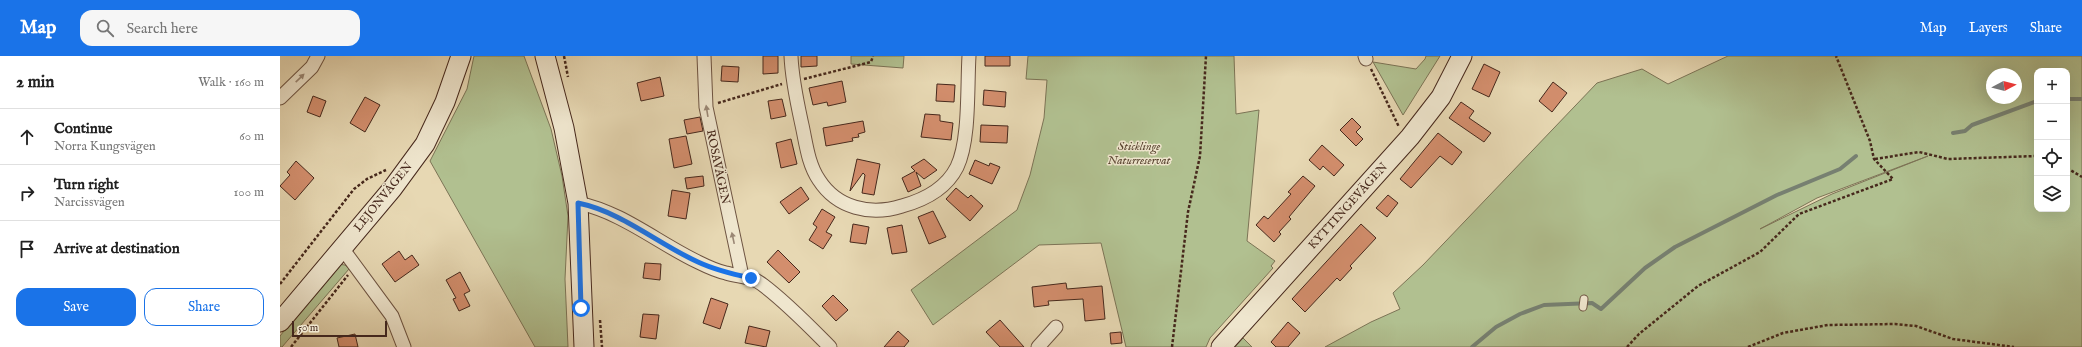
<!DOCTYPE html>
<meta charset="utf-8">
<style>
body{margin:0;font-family:"IM FELL English",serif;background:#f6f6f6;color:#222}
.controls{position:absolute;right:12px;top:12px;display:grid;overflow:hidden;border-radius:8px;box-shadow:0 4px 16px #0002}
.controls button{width:36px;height:36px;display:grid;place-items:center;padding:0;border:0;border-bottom:1px solid #e0e0e0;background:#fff;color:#222;font:20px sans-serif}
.compass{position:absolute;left:1706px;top:12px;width:36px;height:36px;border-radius:50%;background:#fff;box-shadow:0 4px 16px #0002;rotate:83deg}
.scale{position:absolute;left:12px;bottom:10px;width:95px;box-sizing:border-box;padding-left:4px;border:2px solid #46281c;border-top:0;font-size:11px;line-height:14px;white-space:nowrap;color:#46281c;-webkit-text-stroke:3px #efe6ce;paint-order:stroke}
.stop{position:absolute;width:12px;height:12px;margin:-9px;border:3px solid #1a73e8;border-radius:50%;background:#fff}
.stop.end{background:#1a73e8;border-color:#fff;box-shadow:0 1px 4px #0008}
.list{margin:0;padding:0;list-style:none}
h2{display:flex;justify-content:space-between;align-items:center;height:52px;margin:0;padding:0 16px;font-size:17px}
h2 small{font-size:13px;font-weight:400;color:#767676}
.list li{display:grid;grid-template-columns:26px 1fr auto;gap:12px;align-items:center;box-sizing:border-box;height:56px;padding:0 16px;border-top:1px solid #e0e0e0}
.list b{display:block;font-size:15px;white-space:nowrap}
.list p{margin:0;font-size:13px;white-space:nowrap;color:#767676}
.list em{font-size:13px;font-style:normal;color:#767676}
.actions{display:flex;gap:8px;padding:12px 16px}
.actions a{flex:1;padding:9px 0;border:1px solid #1a73e8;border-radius:12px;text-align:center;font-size:14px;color:#1a73e8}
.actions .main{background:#1a73e8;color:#fff}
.icon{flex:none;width:22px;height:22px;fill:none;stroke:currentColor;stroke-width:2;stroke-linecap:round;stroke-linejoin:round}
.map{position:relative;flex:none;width:1802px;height:291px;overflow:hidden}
header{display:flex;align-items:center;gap:24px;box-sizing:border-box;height:56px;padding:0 20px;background:#1a73e8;color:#fff}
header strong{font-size:19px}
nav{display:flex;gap:22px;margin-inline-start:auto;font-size:14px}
.search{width:280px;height:36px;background:#f6f6f6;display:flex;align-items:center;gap:10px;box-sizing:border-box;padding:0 14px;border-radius:12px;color:#767676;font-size:15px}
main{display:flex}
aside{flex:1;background:#fff}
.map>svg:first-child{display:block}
</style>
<header>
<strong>Map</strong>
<div class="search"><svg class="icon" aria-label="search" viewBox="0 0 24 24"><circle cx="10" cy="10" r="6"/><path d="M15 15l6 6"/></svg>Search here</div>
<nav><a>Map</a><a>Layers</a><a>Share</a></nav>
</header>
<main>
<aside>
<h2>2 min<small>Walk · 160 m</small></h2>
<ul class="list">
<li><svg class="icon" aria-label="ahead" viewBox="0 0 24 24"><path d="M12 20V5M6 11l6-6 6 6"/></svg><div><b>Continue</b><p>Norra Kungsvägen</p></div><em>60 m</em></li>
<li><svg class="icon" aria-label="right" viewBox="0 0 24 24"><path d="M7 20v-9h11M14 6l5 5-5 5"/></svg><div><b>Turn right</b><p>Narcissvägen</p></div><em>100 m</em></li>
<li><svg class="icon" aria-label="arrive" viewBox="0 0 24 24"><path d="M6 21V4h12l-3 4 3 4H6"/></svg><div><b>Arrive at destination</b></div></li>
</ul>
<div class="actions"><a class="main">Save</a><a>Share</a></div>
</aside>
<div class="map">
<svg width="1802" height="291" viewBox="0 0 1802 291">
<rect width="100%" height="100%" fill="#e7d8b3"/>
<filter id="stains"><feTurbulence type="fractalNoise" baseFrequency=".005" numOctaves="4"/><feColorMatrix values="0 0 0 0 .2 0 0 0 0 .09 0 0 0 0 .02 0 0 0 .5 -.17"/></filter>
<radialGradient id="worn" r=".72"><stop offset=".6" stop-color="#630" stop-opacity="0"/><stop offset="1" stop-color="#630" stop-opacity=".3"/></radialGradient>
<path fill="#b1c090" stroke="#7c7456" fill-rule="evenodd" d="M194 0H244L271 73 282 120 288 160 285 223 288 291H255L150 105 187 33Z
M571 0H624L623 12 571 8Z
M748 0H954L956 58 979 54 967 185 995 205 991 210 993 212 930 282 926 291H846L821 187 759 189 653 269 631 234 737 154 750 119 764 62 767 24 746 23Z
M1146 0H1160L1123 59 1093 6 1136 13 1145 3Z
M1448 0H1802V291H1045L1091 266 1120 253 1113 237 1143 209 1317 27 1362 13 1388 28ZM1757 15H1787V153H1757ZM1712 18H1736V42H1712ZM1648 100 1552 138 1480 173 1537 142Z
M57 208 65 209 69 213 2 291H0V280Z
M963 282 972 291H955Z"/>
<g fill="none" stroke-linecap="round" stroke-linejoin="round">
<path stroke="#778071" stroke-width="4" d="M1787 43H1802
M1673 77 1685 75 1692 69 1757 45
M1192 291 1216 271 1240 258 1264 249 1312 247 1321 253 1365 212 1395 191 1497 139 1560 113 1576 100"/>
</g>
<path fill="#d38e6d" stroke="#46281c" d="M483 0H498V17L483 18Z
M521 0H537V10L521 11Z
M705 0H730V10H705Z
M1204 8 1220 16 1209 41 1192 33Z
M442 10 459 11 458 26 441 25Z
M380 21 384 40 361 45 357 27Z
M562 25 566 46 548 50 547 46 533 49 529 32Z
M1273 26 1287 37 1272 56 1259 45Z
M657 28 675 29 674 46 656 45Z
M704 34 726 36 725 51 703 49Z
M33 40 46 45 40 61 27 56Z
M85 41 100 49 85 76 70 67Z
M502 43 506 60 491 63 488 45Z
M1181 46 1194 55 1189 62 1211 77 1204 86 1169 62Z
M645 58 660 59V65L673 67 671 84 641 81Z
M420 61 423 75 407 78 404 64Z
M1072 62 1081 71 1076 76 1083 83 1076 90 1060 74Z
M583 65 585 76 578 78 579 81 572 82 573 85 546 90 543 72Z
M701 69 728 70 727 87 700 86Z
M1158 77 1182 96 1172 109 1160 100 1131 132 1120 123Z
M406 80 412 108 394 112 389 83Z
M511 83 517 108 501 112 496 87Z
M1042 89 1064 109 1054 120 1043 110 1040 114 1029 104Z
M577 103 600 108 594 139 582 137 585 119 583 117 570 135Z
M644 103 657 114 644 123 636 116 641 130 628 136 622 122 635 115 631 111Z
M695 104 709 110 710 107 720 111 712 128 689 118Z
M16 105 34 122 15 144 0 130 10 119 7 116Z
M423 120 424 130 407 133 405 122Z
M1023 120 1035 130 1009 161 1011 163 999 176 1001 178 994 186 976 169 984 160 988 163 1011 138 1008 136Z
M521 131 529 143 509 158 500 146Z
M676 132 688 142 691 139 703 150 690 165 666 143Z
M392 134 410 137 406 163 388 160Z
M1108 139 1118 147 1107 161 1096 152Z
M542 153 555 161 546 176 552 179 543 193 529 184 537 171 533 168Z
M653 155 666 181 649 188 638 161Z
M573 168 589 171 586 188 570 186Z
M1081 168 1096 182 1070 210 1072 212 1060 225 1057 222 1025 256 1012 243Z
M622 169 627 196 612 198 607 172Z
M498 194 520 216 509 227 487 206Z
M119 195 125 204 132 199 139 209 115 226 102 208Z
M365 207 381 208 380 224 363 222Z
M180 216 190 235 184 238 190 250 179 255 173 243 176 242 166 224Z
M786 227 787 233 822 230 825 263 805 265 803 243 768 245 769 249 754 251 752 231Z
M553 239 568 254 556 265 542 250Z
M431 242 448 248 440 273 423 267Z
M363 258 379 259 376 283 360 281Z
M720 264 744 291H720L706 276Z
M1008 266 1020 277 1008 291H996L991 286Z
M469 270 490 275 486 291 465 287Z
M618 275 629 285 624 291H604Z
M841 276 842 287 831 288 830 277Z
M75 278 78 291H59L57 282Z"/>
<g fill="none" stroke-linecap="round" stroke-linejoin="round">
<defs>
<path id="lane" d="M1303 251 1304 243"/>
<path id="street" d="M424 0 426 51 462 220
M511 0C512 24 517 46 522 69 526 87 528 108 539 124 557 152 590 160 622 150 644 144 666 133 677 111 690 84 687 31 689 0
M1085 0 1086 3
M0 42 32 11 38 0
M298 147C342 156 378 187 418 206 426 210 437 215 446 217 459 221 472 220 483 229 507 247 529 270 550 291
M62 192 112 260 124 291
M758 291 776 271"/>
<path id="secondary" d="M265 0 284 72 298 147 304 291
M0 266 112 133 145 88 165 46 181 0
M941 291 1130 81 1161 41 1182 0"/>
</defs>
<use href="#lane" stroke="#6e5442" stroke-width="9"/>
<use href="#street" stroke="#6e5442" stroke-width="15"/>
<use href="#secondary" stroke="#46281c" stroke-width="21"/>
<path stroke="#46281c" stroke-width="2.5" stroke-dasharray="3 2" stroke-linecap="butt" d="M284 0 288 21
M1091 13 1119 71
M524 23 591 6 593 0
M438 47 502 28
M1595 103 1639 96 1668 103 1757 100
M1787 112 1802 121
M0 228 74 133 87 123 106 114
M320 264 322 291
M11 291 68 219
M892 291 908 156 920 100 926 0
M1347 291 1359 278 1418 230 1480 196 1519 158 1613 123 1594 103 1590 85 1556 0
M1468 291 1503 277 1548 269 1615 268 1636 270 1673 283 1734 291"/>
<use href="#lane" stroke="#efe6ce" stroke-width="7"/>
<use href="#street" stroke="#efe6ce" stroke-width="13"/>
<use href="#secondary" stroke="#efe6ce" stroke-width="19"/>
</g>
<defs><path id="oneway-solid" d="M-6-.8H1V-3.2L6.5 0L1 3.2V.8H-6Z"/></defs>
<g fill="#9a8775">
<use href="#oneway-solid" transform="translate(20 22) rotate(-44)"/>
<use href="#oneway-solid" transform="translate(427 55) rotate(-99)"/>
<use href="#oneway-solid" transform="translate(453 182) rotate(-102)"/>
</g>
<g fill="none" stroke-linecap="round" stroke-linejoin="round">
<path stroke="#1a73e8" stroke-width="5" d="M301 252 298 147C342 156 378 188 418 206 435 214 452 218 471 222"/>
</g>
<g text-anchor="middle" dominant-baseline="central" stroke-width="3" stroke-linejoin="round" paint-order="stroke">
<g font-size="12" font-style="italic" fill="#5b4633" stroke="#efe6ce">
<text x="859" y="90">Sticklinge<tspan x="859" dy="14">Naturreservat</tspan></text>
</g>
<g font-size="12" fill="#46281c" stroke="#efe6ce">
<text transform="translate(438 111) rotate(78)">ROSAVÄGEN</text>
<text transform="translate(103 141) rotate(-51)">LEJONVÄGEN</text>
<text transform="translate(1068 150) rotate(-48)">KYTTINGEVÄGEN</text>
</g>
</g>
<rect width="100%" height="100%" filter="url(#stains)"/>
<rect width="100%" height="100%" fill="url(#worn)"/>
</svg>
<div class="controls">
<button>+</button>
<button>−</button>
<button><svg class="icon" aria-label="locate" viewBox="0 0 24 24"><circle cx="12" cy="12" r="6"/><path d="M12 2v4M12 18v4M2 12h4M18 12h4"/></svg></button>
<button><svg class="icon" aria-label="layers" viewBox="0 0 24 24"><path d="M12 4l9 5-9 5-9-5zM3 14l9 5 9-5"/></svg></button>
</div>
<svg class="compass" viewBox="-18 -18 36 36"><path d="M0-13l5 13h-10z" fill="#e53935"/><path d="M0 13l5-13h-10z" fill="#767676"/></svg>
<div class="scale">50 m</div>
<div class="stop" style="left:301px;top:252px"></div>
<div class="stop end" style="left:471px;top:222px"></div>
</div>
</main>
